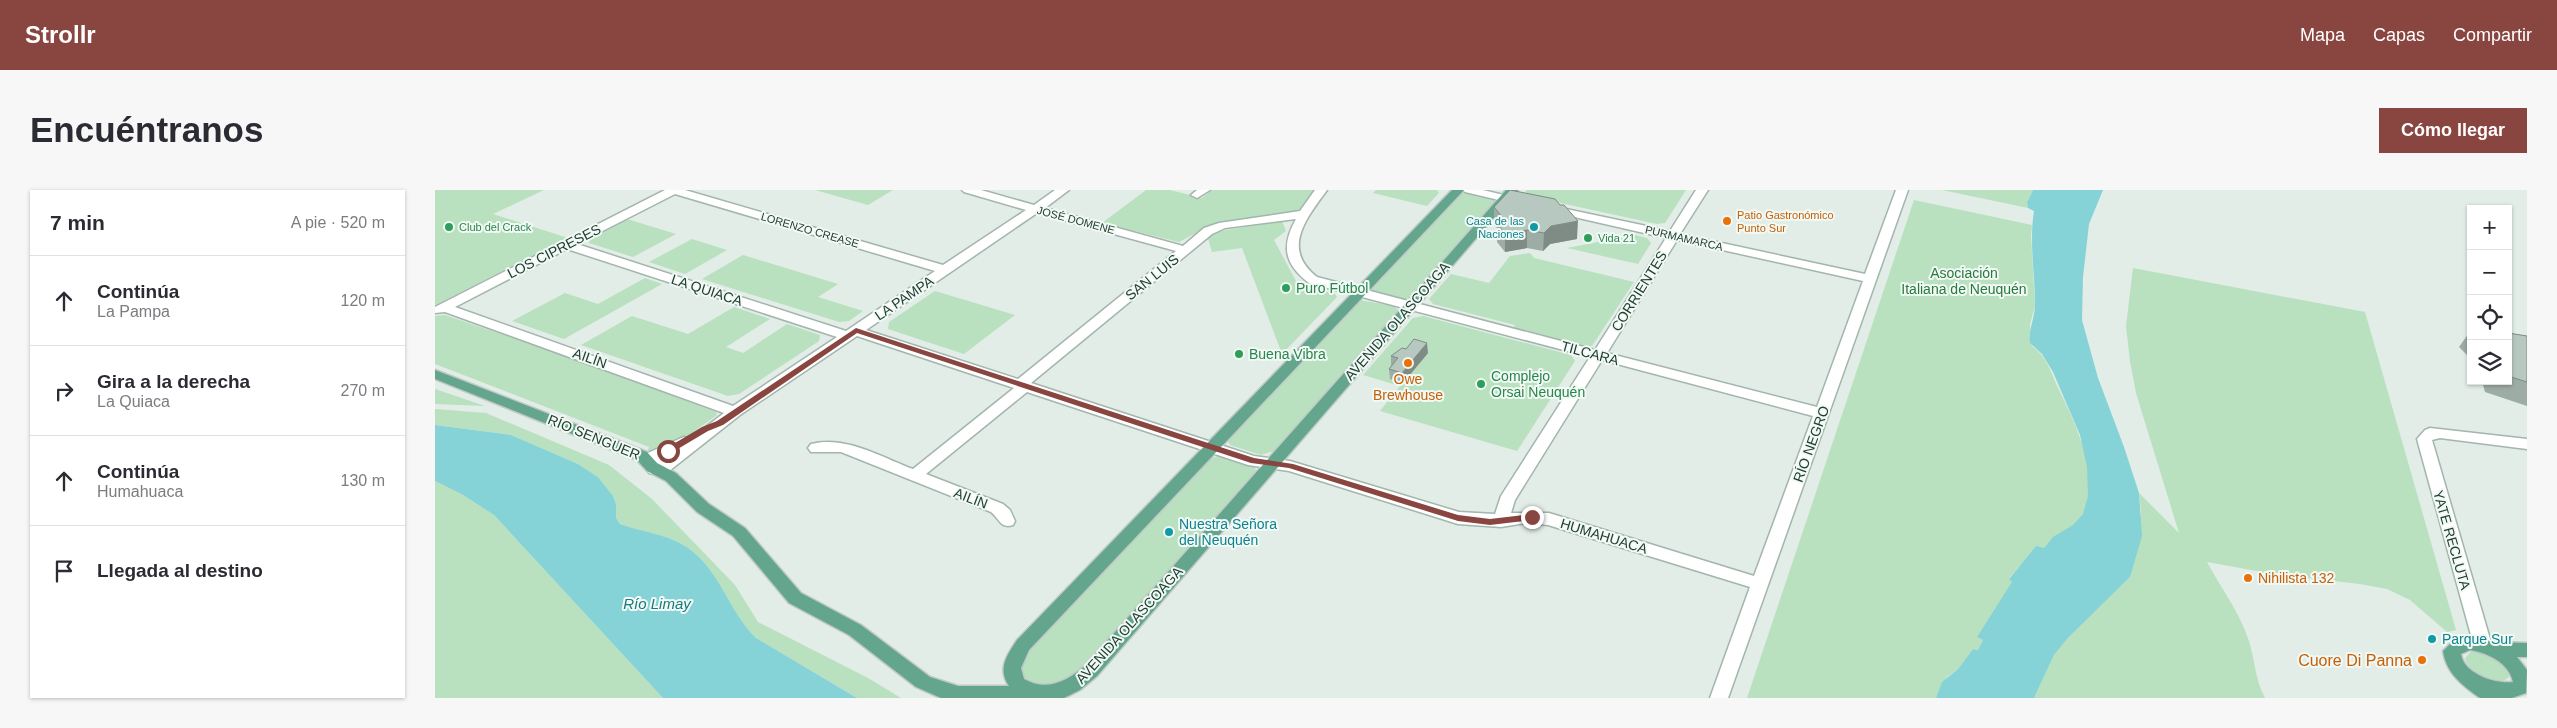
<!DOCTYPE html>
<html lang="es">
<meta charset="utf-8">
<style>
body{margin:0;font-family:Helvetica,sans-serif;background:#f7f7f7;color:#2b2b33}
.controls{position:absolute;right:15px;top:15px;display:grid;overflow:hidden;border-radius:0px;box-shadow:0 1px 4px #0004}
.controls button{width:45px;height:45px;display:grid;place-items:center;padding:0;border:0;border-bottom:1px solid #e1e1e2;background:#fff;color:#2b2b33;font:25px sans-serif}
.stop{position:absolute;width:15px;height:15px;margin:-11px;border:4px solid #894640;border-radius:50%;background:#fff}
.stop.end{background:#894640;border-color:#fff;box-shadow:0 1px 5px #0008}
.list{margin:0;padding:0;list-style:none}
h2{display:flex;justify-content:space-between;align-items:center;height:65px;margin:0;padding:0 20px;font-size:21px}
h2 small{font-size:16px;font-weight:400;color:#7c7c81}
.list li{display:grid;grid-template-columns:32px 1fr auto;gap:15px;align-items:center;box-sizing:border-box;height:90px;padding:0 20px;border-top:1px solid #e1e1e2}
.list b{display:block;font-size:19px;white-space:nowrap}
.list p{margin:0;font-size:16px;white-space:nowrap;color:#7c7c81}
.list em{font-size:16px;font-style:normal;color:#7c7c81}
.icon{flex:none;width:28px;height:28px;fill:none;stroke:currentColor;stroke-width:2;stroke-linecap:round;stroke-linejoin:round}
.map{position:relative;flex:none;width:2092px;height:508px;overflow:hidden;border-radius:0px}
header{display:flex;align-items:center;gap:30px;box-sizing:border-box;height:70px;padding:0 25px;background:#894640;color:#fff}
header strong{font-size:24px}
nav{display:flex;gap:28px;margin-inline-start:auto;font-size:18px}
.intro{display:flex;align-items:center;justify-content:space-between;box-sizing:border-box;height:120px;padding:0 30px}
h1{margin:0;font-size:35px}
.button{padding:12px 22px;border-radius:0px;background:#894640;color:#fff;font-size:18px;font-weight:700}
main{display:flex;gap:30px;padding:0 30px}
aside{flex:1;background:#fff;border-radius:0px;box-shadow:0 1px 4px #0004}
.map>svg:first-child{display:block}
</style>
<header>
<strong>Strollr</strong>
<nav><a>Mapa</a><a>Capas</a><a>Compartir</a></nav>
</header>
<div class="intro"><h1>Encuéntranos</h1><a class="button">Cómo llegar</a></div>
<main>
<aside>
<h2>7 min<small>A pie · 520 m</small></h2>
<ul class="list">
<li><svg class="icon" aria-label="ahead" viewBox="0 0 24 24"><path d="M12 20V5M6 11l6-6 6 6"/></svg><div><b>Continúa</b><p>La Pampa</p></div><em>120 m</em></li>
<li><svg class="icon" aria-label="right" viewBox="0 0 24 24"><path d="M7 20v-9h11M14 6l5 5-5 5"/></svg><div><b>Gira a la derecha</b><p>La Quiaca</p></div><em>270 m</em></li>
<li><svg class="icon" aria-label="ahead" viewBox="0 0 24 24"><path d="M12 20V5M6 11l6-6 6 6"/></svg><div><b>Continúa</b><p>Humahuaca</p></div><em>130 m</em></li>
<li><svg class="icon" aria-label="arrive" viewBox="0 0 24 24"><path d="M6 21V4h12l-3 4 3 4H6"/></svg><div><b>Llegada al destino</b></div></li>
</ul>
</aside>
<div class="map">
<svg width="2092" height="508" viewBox="0 0 2092 508">
<rect width="100%" height="100%" fill="#e1ede6"/>
<path fill="#b9e0bf" d="M0 0H109L58 24 133 48 0 115Z
M380 0H458L433 15Z
M711 0H735L767 8 777 0H880L866 19 861 22 776 35 744 52 667 33Z
M941 0H1002L1004 3 992 16 938 3Z
M1092 0H1251L1230 33 1222 34 1093 6 1090 2Z
M1507 0H1598L1592 11 1593 18Z
M1031 3 1061 11 977 106 968 111 936 102 935 99 1024 4Z
M1479 10 1597 35 1596 45 1600 116 1595 134 1597 156C1613 168 1616 183 1624 200 1640 232 1664 283 1650 320 1643 338 1620 343 1609 358L1601 357 1574 388 1578 392 1543 447 1548 450 1543 460 1538 459 1523 479 1512 487 1501 508H1312Z
M192 29 241 44 198 67 154 53 156 47Z
M847 31 851 41 839 50 862 93 900 104 902 107 847 164 807 58 777 62 773 48 780 42Z
M1200 45 1212 48 1216 53 1203 74 1132 58Z
M257 49 292 60 250 84 214 72Z
M1095 63 1099 68 1199 92 1157 156H1145L1078 139 1080 135 998 114 994 109 1016 84 1054 93 1075 66Z
M308 65 403 94 383 107 428 121 414 131 404 132 267 89Z
M1698 78 1930 122 2021 440 2012 442 1975 410 1952 399 1925 394 1838 384 1772 372C1786 398 1805 423 1814 451 1820 471 1820 490 1830 508H1599L1619 465 1633 448 1695 387 1706 322 1704 303 1744 343 1701 203 1695 171 1691 136Z
M210 88 227 94 129 149 77 131 130 103 163 114Z
M500 101 580 125 529 164 453 139 454 132Z
M924 110 959 116 963 120 839 261 826 265 795 255 793 251 796 246Z
M299 117 335 129 291 157 308 163 352 134 385 145 384 151 304 204 293 206 146 155 197 126 253 144Z
M10 125 156 175 281 222 282 225 240 255 212 263 214 257 0 174V126Z
M988 126 1136 165 1140 171 1082 261 945 221 965 196 928 185 978 128Z
M0 199 50 216 0 214Z
M0 219 51 223 174 275 217 309 300 395 323 432 433 488 466 508H422L321 448C293 421 285 378 250 356 229 343 207 342 185 334L181 328V314L178 306 163 287 143 274 76 245 0 235Z
M785 265 820 276 821 284 649 480C642 485 634 491 625 494 608 501 584 494 585 472 585 467 591 460 594 455L776 269Z
M0 291 28 305 59 325 228 508H0Z
M2036 462C2050 462 2074 470 2074 487 2062 499 2033 483 2030 468Z"/>
<path fill="#85d3d6" d="M1598 0H1668L1654 34 1648 87 1647 130 1663 188 1689 257 1704 303 1707 346 1695 387 1633 448 1619 465 1599 508H1501L1507 492 1523 479 1538 459 1543 460 1548 450 1542 447 1577 392 1574 389 1601 356 1609 358 1618 347 1638 335 1648 324 1653 306 1652 277 1645 245 1618 182 1607 164 1595 153C1593 140 1600 128 1600 115 1600 84 1594 52 1599 21L1593 18 1592 12Z
M0 235 76 245 143 274 163 287 178 306 181 314V328L185 334C207 342 229 343 250 356 285 378 293 421 321 448L422 508H228L59 325 28 305 0 291Z"/>
<g fill="none" stroke-linecap="round" stroke-linejoin="round">
<defs>
<path id="minor" d="M230 0H250L508 75 591 20 529 2 527 0H546L599 15 620 0H634L610 18 748 56 769 38 784 33 865 21 880 0H892C871 29 846 59 882 87L1160 160 1231 48 1113 21V17L1117 16 1235 41 1261 0H1273L1245 44 1430 84 1461 0H1473L1293 508H1275L1315 397 1113 335 1091 333 1066 337 1023 334 854 281 813 275 592 202 491 284 568 314 575 320 580 331 578 335C565 339 565 329 556 322L406 262H376L373 258 376 254C410 245 446 267 478 279L579 198 422 146 305 225 234 281 219 284 214 283 212 278 205 273 213 263 244 249 249 247 255 249 289 223 10 122 0 123V117ZM240 4 500 81 411 141 142 54ZM602 23 741 61 583 189 431 140ZM861 29C846 56 849 74 874 93L1155 167 1066 306 1060 324 1024 322 855 271 819 266 596 193 777 44 790 38ZM1242 50 1428 91 1382 217 1172 163ZM132 59 402 147 298 216 20 117ZM1167 170 1378 226 1319 386 1114 323H1076L1080 310Z
M762 0H775L762 8 756 5Z
M1028 0H1048L1089 10 1091 12 1085 15 1030 2Z
M1995 238 2092 249V259L2005 248 1997 250 2057 456 2054 461 2048 463 2042 461 2039 456 1982 249 1990 240Z"/>
<path id="major" d="M1017 0H1029L594 460 586 478 589 489C612 502 632 491 650 476L1071 0H1083L662 486 645 500 629 508H506L481 497 414 445 354 413 298 346 262 322 231 291 212 281 202 270 0 189V180L212 262 222 273 241 283 274 314 310 338 366 403 426 435 495 487 523 496H574C562 479 572 465 582 450Z
M2035 446 2059 452 2092 453V467H2082L2092 480 2091 503 2077 508H2045C2028 496 2011 483 2008 461L2019 450ZM2035 460C2053 463 2074 473 2078 492 2060 494 2029 484 2026 464Z"/>
</defs>
<use href="#minor" stroke="#a3b5ad" stroke-width="3"/>
<use href="#major" stroke="#c1c9c6" stroke-width="3"/>
<use href="#minor" fill="#fff" fill-rule="evenodd"/>
<use href="#major" fill="#63a68d" fill-rule="evenodd"/>
</g>
<path fill="#9daca4" d="M1059 17 1142 49 1115 54 1108 61 1092 58 1070 62 1062 52 1063 39 1059 35Z
M2036 140V169L2024 157Z
M2073 143 2092 146V216L2050 202 2047 191H2073Z
M993 163 968 193 955 189 954 179 956 176V166Z"/>
<path fill="#7f8c86" d="M1143 31 1142 49 1115 54 1108 61 1109 43 1116 36Z
M1092 40V58L1070 62V44Z
M992 153 993 163 968 193 967 183Z"/>
<path fill="#b6c8bf" stroke="#7f8c86" d="M1075 0 1120 9 1125 15H1129L1143 31 1116 36 1109 43 1092 40 1070 44 1063 34 1071 32 1059 17Z
M2073 143 2092 146V192L2073 186Z
M979 149 992 153 967 183 954 179 963 168 956 166 967 158 971 159Z"/>
<path fill="#894640" d="M421 138 819 268 858 274 1023 325 1055 329 1097 324 1101 327 1097 330 1055 335 1023 331 854 278 816 273 422 143 288 235 273 241 236 263H230V259L267 237 282 231Z"/>
<g fill="#e8710a" stroke="#f2f9f5" stroke-width="2">
<circle cx="1292" cy="31" r="5"/>
<circle cx="973" cy="173" r="5"/>
<circle cx="1813" cy="388" r="5"/>
<circle cx="1987" cy="470" r="5"/>
</g>
<g fill="#2e9e5b" stroke="#f2f9f5" stroke-width="2">
<circle cx="14" cy="37" r="5"/>
<circle cx="1153" cy="48" r="5"/>
<circle cx="851" cy="98" r="5"/>
<circle cx="804" cy="164" r="5"/>
<circle cx="1046" cy="194" r="5"/>
</g>
<g fill="#0f9aa8" stroke="#f2f9f5" stroke-width="2">
<circle cx="1099" cy="37" r="5"/>
<circle cx="734" cy="342" r="5"/>
<circle cx="1997" cy="449" r="5"/>
</g>
<g text-anchor="middle" dominant-baseline="central" stroke-width="4" stroke-linejoin="round" paint-order="stroke">
<g font-size="11" fill="#c56008" stroke="#f2f9f5" text-anchor="start">
<text x="1302" y="25">Patio Gastronómico<tspan x="1302" dy="13">Punto Sur</tspan></text>
</g>
<g font-size="11" fill="#203f33" stroke="#f2f9f5">
<text transform="translate(641 30) rotate(15)">JOSÉ DOMENE</text>
<text transform="translate(375 40) rotate(16)">LORENZO CREASE</text>
<text transform="translate(1249 48) rotate(13)">PURMAMARCA</text>
</g>
<g font-size="11" fill="#0d838f" stroke="#f2f9f5" text-anchor="end">
<text x="1089" y="31">Casa de las<tspan x="1089" dy="13">Naciones</tspan></text>
</g>
<g font-size="11" fill="#27864d" stroke="#f2f9f5" text-anchor="start">
<text x="24" y="37">Club del Crack</text>
<text x="1163" y="48">Vida 21</text>
</g>
<g font-size="14" fill="#203f33" stroke="#f2f9f5">
<text transform="translate(119 61) rotate(-27)">LOS CIPRESES</text>
<text transform="translate(717 87) rotate(-39)">SAN LUIS</text>
<text transform="translate(272 100) rotate(18)">LA QUIACA</text>
<text transform="translate(1204 101) rotate(-58)">CORRIENTES</text>
<text transform="translate(469 108) rotate(-34)">LA PAMPA</text>
<text transform="translate(962 131) rotate(-49)">AVENIDA OLASCOAGA</text>
<text transform="translate(1155 163) rotate(15)">TILCARA</text>
<text transform="translate(155 168) rotate(19)">AILÍN</text>
<text transform="translate(159 247) rotate(22)">RÍO SENGUER</text>
<text transform="translate(1376 254) rotate(-70)">RÍO NEGRO</text>
<text transform="translate(536 308) rotate(21)">AILÍN</text>
<text transform="translate(1169 346) rotate(17)">HUMAHUACA</text>
<text transform="translate(2017 350) rotate(74)">YATE RECLUTA</text>
<text transform="translate(694 435) rotate(-48)">AVENIDA OLASCOAGA</text>
</g>
<g font-size="14" fill="#27793d" stroke="#f2f9f5">
<text x="1529" y="83">Asociación<tspan x="1529" dy="16">Italiana de Neuquén</tspan></text>
</g>
<g font-size="14" fill="#27864d" stroke="#f2f9f5" text-anchor="start">
<text x="861" y="98">Puro Fútbol</text>
<text x="814" y="164">Buena Vibra</text>
<text x="1056" y="186">Complejo<tspan x="1056" dy="16">Orsai Neuquén</tspan></text>
</g>
<g font-size="14" fill="#c56008" stroke="#f2f9f5">
<text x="973" y="189">Owe<tspan x="973" dy="16">Brewhouse</tspan></text>
<text x="1823" y="388" text-anchor="start">Nihilista 132</text>
</g>
<g font-size="14" fill="#0d838f" stroke="#f2f9f5" text-anchor="start">
<text x="744" y="334">Nuestra Señora<tspan x="744" dy="16">del Neuquén</tspan></text>
<text x="2007" y="449">Parque Sur</text>
</g>
<g font-size="15" font-style="italic" fill="#167a7f" stroke="#f2f9f5">
<text x="222" y="413">Río Limay</text>
</g>
<g font-size="16" fill="#c56008" stroke="#f2f9f5" text-anchor="end">
<text x="1977" y="470">Cuore Di Panna</text>
</g>
</g>
</svg>
<div class="controls">
<button>+</button>
<button>−</button>
<button><svg class="icon" aria-label="locate" viewBox="0 0 24 24"><circle cx="12" cy="12" r="6"/><path d="M12 2v4M12 18v4M2 12h4M18 12h4"/></svg></button>
<button><svg class="icon" aria-label="layers" viewBox="0 0 24 24"><path d="M12 4l9 5-9 5-9-5zM3 14l9 5 9-5"/></svg></button>
</div>
<div class="stop" style="left:233px;top:261px"></div>
<div class="stop end" style="left:1097px;top:327px"></div>
</div>
</main>
